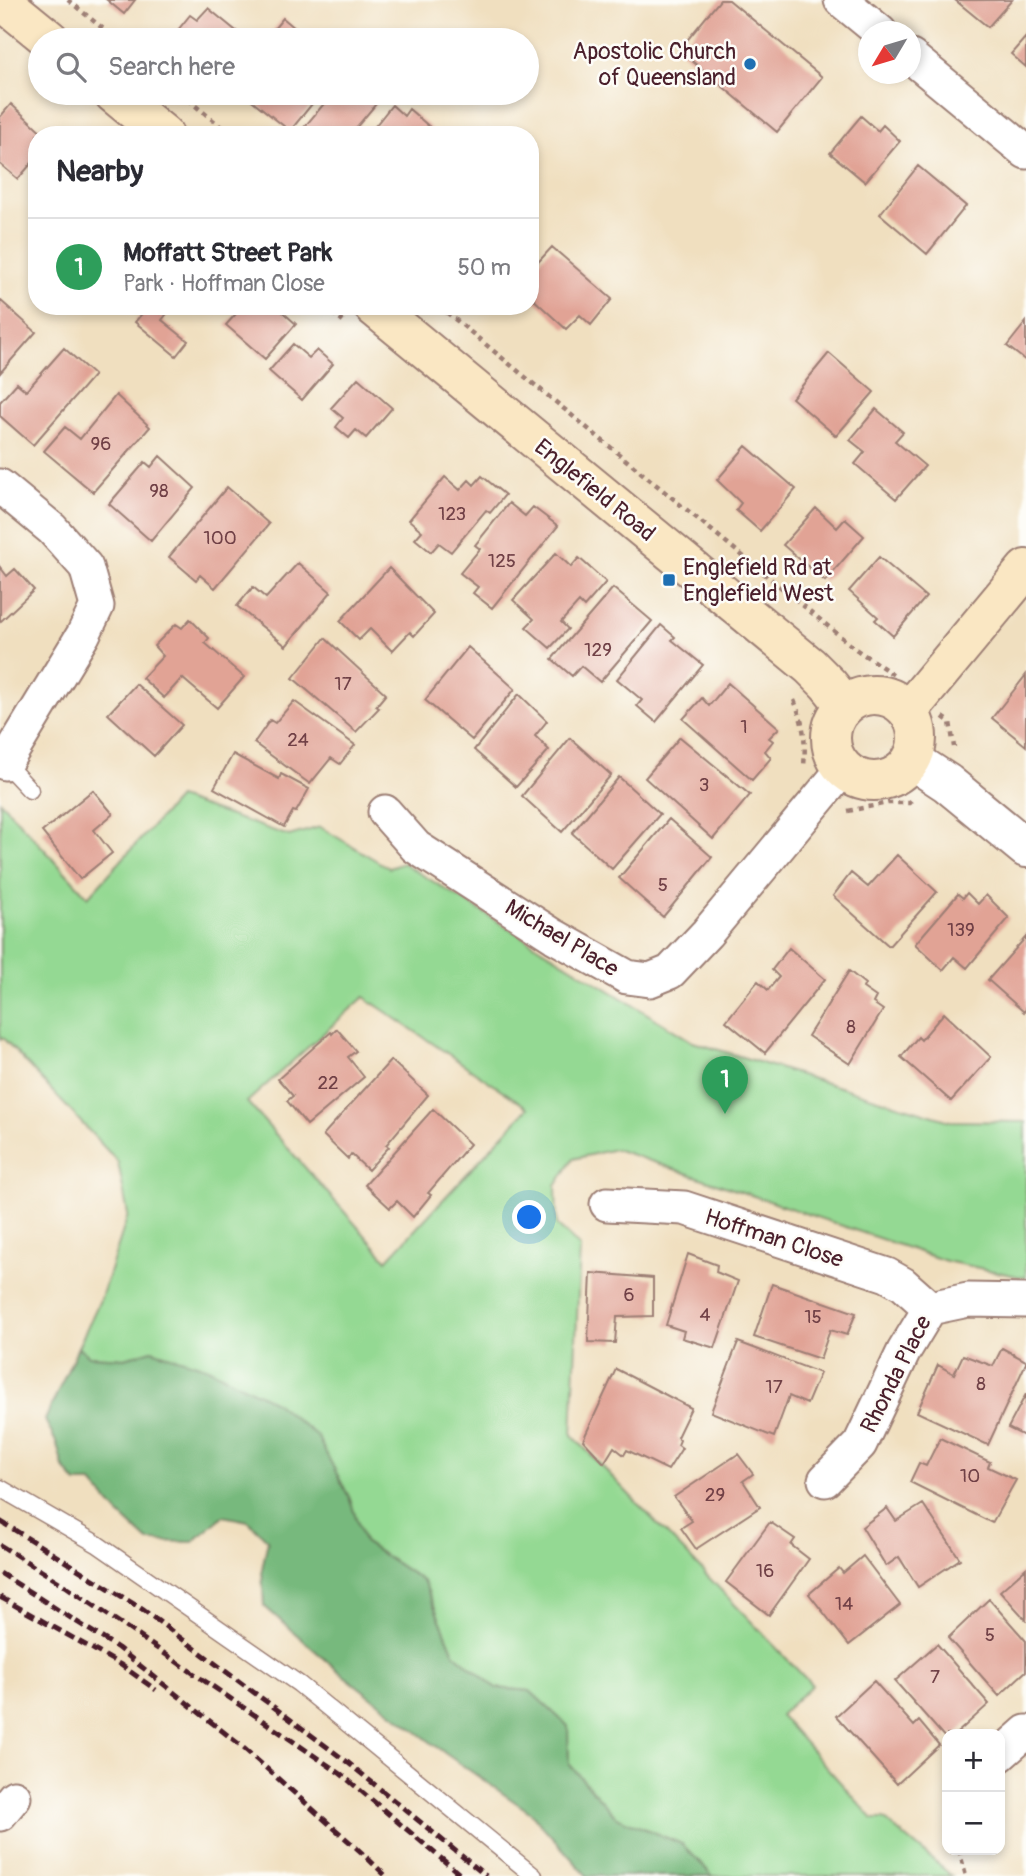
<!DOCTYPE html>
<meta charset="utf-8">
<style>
body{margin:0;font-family:Pangolin,sans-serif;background:#f2f2f3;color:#2b2b33}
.controls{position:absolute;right:21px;bottom:21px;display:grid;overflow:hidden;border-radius:14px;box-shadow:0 4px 10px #0003}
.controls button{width:63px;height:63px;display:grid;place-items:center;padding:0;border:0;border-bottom:2px solid #e1e1e2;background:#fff;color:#2b2b33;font:35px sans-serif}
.compass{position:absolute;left:858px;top:21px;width:63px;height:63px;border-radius:50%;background:#fff;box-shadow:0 4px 10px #0003;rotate:232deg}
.you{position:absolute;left:530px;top:1218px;width:24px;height:24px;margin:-18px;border:5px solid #fff;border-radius:50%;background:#1a73e8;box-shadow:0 0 0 10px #1a73e833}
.badge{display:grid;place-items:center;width:46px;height:46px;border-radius:50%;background:#0f766e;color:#fff;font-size:23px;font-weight:700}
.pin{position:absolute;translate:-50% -58px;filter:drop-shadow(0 2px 4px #0008)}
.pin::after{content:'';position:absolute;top:37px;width:24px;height:21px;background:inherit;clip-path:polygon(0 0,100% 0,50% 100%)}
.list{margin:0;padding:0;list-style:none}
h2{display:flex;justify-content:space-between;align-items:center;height:91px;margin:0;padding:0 28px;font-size:30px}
h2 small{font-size:23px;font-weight:400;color:#7c7c81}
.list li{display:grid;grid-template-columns:46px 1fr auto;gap:21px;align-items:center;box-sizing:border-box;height:98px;padding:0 28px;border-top:2px solid #e1e1e2}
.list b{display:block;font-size:26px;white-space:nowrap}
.list p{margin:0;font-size:23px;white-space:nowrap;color:#7c7c81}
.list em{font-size:23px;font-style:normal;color:#7c7c81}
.icon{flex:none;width:38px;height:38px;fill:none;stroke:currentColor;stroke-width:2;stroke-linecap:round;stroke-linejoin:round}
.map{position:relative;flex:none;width:1026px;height:1876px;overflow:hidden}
.search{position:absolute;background:#fff;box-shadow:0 4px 10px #0003;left:28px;top:28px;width:511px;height:77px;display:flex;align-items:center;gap:18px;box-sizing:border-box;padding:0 24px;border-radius:38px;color:#7c7c81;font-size:26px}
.panel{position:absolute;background:#fff;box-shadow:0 4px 10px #0003;left:28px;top:126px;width:511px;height:189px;border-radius:28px}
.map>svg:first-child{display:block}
</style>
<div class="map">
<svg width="1026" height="1876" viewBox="0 0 1026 1876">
<rect width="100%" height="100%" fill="#fdfcf7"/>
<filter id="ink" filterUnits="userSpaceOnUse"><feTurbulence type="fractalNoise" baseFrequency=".0143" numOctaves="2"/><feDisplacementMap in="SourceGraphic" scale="14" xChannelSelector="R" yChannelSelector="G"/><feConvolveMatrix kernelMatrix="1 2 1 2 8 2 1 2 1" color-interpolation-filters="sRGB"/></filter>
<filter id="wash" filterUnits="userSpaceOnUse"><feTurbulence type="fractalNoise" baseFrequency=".00686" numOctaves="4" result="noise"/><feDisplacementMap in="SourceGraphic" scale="28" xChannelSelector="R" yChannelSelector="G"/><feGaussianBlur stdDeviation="1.57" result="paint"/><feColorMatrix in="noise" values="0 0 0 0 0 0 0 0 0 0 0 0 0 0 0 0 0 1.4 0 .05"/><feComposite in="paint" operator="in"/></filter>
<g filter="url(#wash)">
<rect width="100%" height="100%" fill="#f0dfbf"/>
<path fill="#94d993" stroke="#6f7c5f" stroke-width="2" fill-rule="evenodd" d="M178 798 289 836 320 827 389 868 403 863 693 1042 950 1121 1026 1122V1278L946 1261 615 1149 573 1159 556 1186 557 1225 580 1247 572 1435 812 1685 780 1715 873 1819H884L952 1876H713L682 1844 616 1817 569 1764 567 1726 530 1691 496 1688 454 1653 424 1582 364 1542 349 1497 152 1350 125 1358 89 1356 78 1347 101 1298 128 1215 118 1162 3 1038 0 1040V801L88 897ZM364 997 528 1108 387 1260 247 1102Z"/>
<path fill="#77b97d" stroke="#606c54" stroke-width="2" d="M78 1347 89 1356 125 1358 152 1350 206 1367 273 1401 317 1436 349 1497 364 1542 424 1582 454 1653 496 1688 530 1691 568 1726 569 1764 616 1817 682 1844 713 1876H587L531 1813 446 1754 343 1675 264 1606 262 1569 268 1540 248 1521 223 1516 193 1542 148 1541 118 1513 92 1483H76L63 1467 57 1444 45 1420Z"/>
<g id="blocks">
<path fill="#e1a395" d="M107 0H135L124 14Z
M720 0H729L822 77 777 132 679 50Z
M955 0H1012L988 27Z
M208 8 241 35 237 40H170L190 15 197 20Z
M283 18 309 40H265Z
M1026 37V67L1011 54Z
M243 93H321L290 131Z
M333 93H362L376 104 350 135H306L301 131Z
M11 104 45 135H37V157L18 179 0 164V117Z
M392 105 404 116 409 109 432 129 428 135H368Z
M861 116 878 131 883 125 900 141 865 182 830 153Z
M918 166 966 206 927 254 880 214Z
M552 247 612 299 591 325 580 315 566 329 530 296V271Z
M0 300 36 332 0 373Z
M148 306H173L162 320 188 341 176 356 135 322Z
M243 306H267L271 310 276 306 296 324 265 359 226 325Z
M1026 322V361L1007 346Z
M293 344 309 358 317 350 333 364 302 400 269 371Z
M64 348 94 375 33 445 0 416V402L17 383 26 391Z
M829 353 874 392 836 436 792 398Z
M358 378 392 408 366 438 356 430 349 438 336 427 343 418 331 408Z
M116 395 150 427 93 492 44 451 65 427 80 439Z
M876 409 903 432 895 441 925 466 896 499 855 464 865 452 850 440Z
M746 446 796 489 760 531 736 510 741 503 717 480Z
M160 456 195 488 151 541 109 504 145 462 151 467Z
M482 476 505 495 490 513 486 510 451 552 439 543 431 552 415 539 422 531 409 520 445 477 460 490 469 480 474 485Z
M227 487 269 524 215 588 200 575 196 580 169 557Z
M509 503 525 516 533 507 558 526 492 608 473 593 478 587 460 573 480 549 475 545Z
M816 508 837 528 845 519 864 536 825 581 783 545Z
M556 553 571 567 579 558 606 582 584 607 579 602 561 622 568 629 550 648 526 627 534 619 513 600Z
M879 557 926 597 893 636 875 620 878 617 849 591Z
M298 563 331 592 286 646 237 606 253 587 266 598Z
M0 567 7 576 15 569 34 590 0 622Z
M389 568 434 614 414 636 410 632 392 651 370 629 359 640 340 621Z
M613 588 652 621 600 682 581 666 572 676 552 659Z
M190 619 209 638 205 643 244 677 217 708 182 678 164 698 142 678 163 656 154 646 176 624 182 628Z
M661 625 675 637 672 640 703 665 656 722 637 706 642 700 617 679Z
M325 638 386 694 376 706 379 708 356 732 293 678Z
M468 647 515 689 472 740 425 700Z
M1026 675V746L992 718Z
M728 683 779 728 769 738 773 741 765 751 771 758 752 780 683 719 702 698 709 706Z
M136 684 182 725 154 756 108 714Z
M519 694 547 721 535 736 549 750 516 787 474 750Z
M294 701 355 745 340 764 331 758 310 784 254 743 270 720 275 723Z
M680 737 750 795 713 839 645 778Z
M570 738 611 775 562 832 522 796Z
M233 754 279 779 281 774 309 789 296 812 293 811 284 827 214 788Z
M619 777 660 814 612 869 572 833Z
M93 790 113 814 94 830 112 853 80 879 42 832Z
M669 819 712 857 663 917 619 878Z
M897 855 937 892 889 946 833 896 851 873 868 887Z
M967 893 978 904 986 895 1009 918 967 968 954 957 943 970 915 944 958 894 963 898Z
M1026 937V1009L1024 1012 988 980Z
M789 948 825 979 765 1053 726 1021 758 981 768 990 779 977 772 970Z
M849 971 865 984 863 988 876 997 873 1003 883 1010 850 1064 808 1036Z
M944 1013 991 1057 951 1101 901 1057 918 1037 921 1040Z
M337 1029 356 1051 348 1057 364 1077 307 1125 287 1101 293 1096 278 1079 331 1032 332 1034Z
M391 1060 428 1095 386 1145 389 1147 368 1170 351 1154 348 1159 323 1135Z
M433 1109 470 1144 428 1193 431 1195 413 1217 397 1201 390 1208 365 1185Z
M688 1254 717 1265 716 1272 738 1281 715 1348 682 1338 684 1331 666 1325Z
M591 1273 653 1278V1316L617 1317 615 1343 588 1342Z
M772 1284 856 1313 847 1335 830 1330 820 1359 754 1337Z
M738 1342 820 1373 807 1404 789 1396 774 1437 711 1412Z
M1002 1348 1026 1361V1363L988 1445 917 1412 938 1365 954 1374 963 1355 993 1366Z
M616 1369 691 1408 677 1437 680 1440 678 1445 682 1448 668 1470 627 1450 624 1455 614 1447 604 1463 583 1440Z
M1026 1394V1437L1008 1428Z
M940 1438 990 1462 988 1467 1016 1480 992 1523 910 1482 919 1463 926 1466Z
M738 1454 753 1474 743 1481 760 1507 696 1549 681 1528 692 1521 674 1497Z
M923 1504 960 1559 918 1587 899 1557 886 1566 862 1527 887 1508 896 1521Z
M770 1522 795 1539 791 1545 809 1559 769 1615 726 1582Z
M863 1556 900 1605 849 1645 809 1594 839 1568 843 1573Z
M1026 1568V1620L1000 1591Z
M989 1599 1026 1641V1671L999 1696 948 1638Z
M937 1644 989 1704 956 1734H947V1740L895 1681Z
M874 1681 914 1726 919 1721 939 1745 897 1784 836 1716Z"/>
</g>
</g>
<g filter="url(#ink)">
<use href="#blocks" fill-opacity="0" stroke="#9d7f75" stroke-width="2"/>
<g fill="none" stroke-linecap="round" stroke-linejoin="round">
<defs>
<path id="service" d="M3 761 30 790
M0 1488 97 1544 299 1684 534 1876"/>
<path id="minor" d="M841 0 880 32
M911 57 1026 152
M0 486 52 529 86 567 97 606 83 635 5 763
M385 812 416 847 554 936 627 977 650 980 670 972 707 933 843 769
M607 1204 684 1208 887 1275 903 1284 930 1308
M825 1480 860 1444 904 1351 930 1308 968 1300 1026 1301
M1000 1755 1026 1732
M0 1814 14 1797"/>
<path id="tertiary" d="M912 760 947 783 1026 848"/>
<path id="secondary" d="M1 0 50 40
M113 93 164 135
M373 306 810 666 828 684 845 705
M831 738a43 43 0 1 1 86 0a43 43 0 1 1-86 0Z
M908 711 1026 569"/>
</defs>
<use href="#service" stroke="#9d7f75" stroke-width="19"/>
<use href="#minor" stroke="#9d7f75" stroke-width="37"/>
<use href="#tertiary" stroke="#9d7f75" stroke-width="42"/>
<use href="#secondary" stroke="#9d7f75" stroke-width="42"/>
<path stroke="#9d7f75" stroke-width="4.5" stroke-dasharray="5 5" stroke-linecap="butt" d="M68 0 117 40
M180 93 231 135
M325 306 343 322
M439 306 857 650 894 675
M794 700C804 724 806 740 804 766
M943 717 950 722 954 747
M848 811 888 803H909L913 798
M959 1850 966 1876"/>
<use href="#service" stroke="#fff" stroke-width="16"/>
<use href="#minor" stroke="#fff" stroke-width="33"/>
<use href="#tertiary" stroke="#fff" stroke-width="38"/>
<use href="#secondary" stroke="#fae7c3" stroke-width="38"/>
<path stroke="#4a1f2b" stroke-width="5" stroke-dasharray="10 5" stroke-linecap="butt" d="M0 1521 142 1609 346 1761 486 1876
M0 1545 67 1587 341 1774 462 1876
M0 1573 118 1648 240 1745 361 1852 386 1876
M0 1597 121 1665 156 1690"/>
</g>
</g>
<g fill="#1f6fb2" stroke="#fdfcf7" stroke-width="2.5">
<circle cx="750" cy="64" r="7"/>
<rect x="662" y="573" width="14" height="14" rx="3.5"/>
</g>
<g text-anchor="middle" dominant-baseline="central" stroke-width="5" stroke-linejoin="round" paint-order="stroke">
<g font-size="19" fill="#704046">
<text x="101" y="444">96</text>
<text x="159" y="491">98</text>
<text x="452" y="514">123</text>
<text x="220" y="538">100</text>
<text x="502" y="561">125</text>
<text x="598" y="650">129</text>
<text x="343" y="684">17</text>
<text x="744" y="727">1</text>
<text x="298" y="740">24</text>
<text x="704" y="785">3</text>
<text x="663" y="885">5</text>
<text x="961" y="930">139</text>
<text x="851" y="1027">8</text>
<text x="328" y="1083">22</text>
<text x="629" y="1295">6</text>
<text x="705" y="1315">4</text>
<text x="813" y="1317">15</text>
<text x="981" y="1384">8</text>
<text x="774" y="1387">17</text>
<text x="970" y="1476">10</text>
<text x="715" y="1495">29</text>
<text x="765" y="1571">16</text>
<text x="844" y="1604">14</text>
<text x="990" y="1635">5</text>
<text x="935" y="1677">7</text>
</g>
<g font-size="23" fill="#4a1f2b" stroke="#fdfcf7" text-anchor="end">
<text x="736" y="51">Apostolic Church<tspan x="736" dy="26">of Queensland</tspan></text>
<text x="683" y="567" text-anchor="start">Englefield Rd at<tspan x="683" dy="26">Englefield West</tspan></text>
</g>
<g font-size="23" fill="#4a1f2b" stroke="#fdfcf7">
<text transform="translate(595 490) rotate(39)">Englefield Road</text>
<text transform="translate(562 938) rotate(31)">Michael Place</text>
<text transform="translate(774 1238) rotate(18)">Hoffman Close</text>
<text transform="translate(896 1374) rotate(-63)">Rhonda Place</text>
</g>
</g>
</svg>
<div class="controls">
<button>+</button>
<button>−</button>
</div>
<svg class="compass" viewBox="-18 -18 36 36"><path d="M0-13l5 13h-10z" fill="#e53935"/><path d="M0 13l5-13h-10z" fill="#7c7c81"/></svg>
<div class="you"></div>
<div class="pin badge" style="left:725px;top:1114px;background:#2e9e5b">1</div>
<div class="search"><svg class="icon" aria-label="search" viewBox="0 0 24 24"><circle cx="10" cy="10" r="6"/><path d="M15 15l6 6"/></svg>Search here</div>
<section class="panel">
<h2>Nearby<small></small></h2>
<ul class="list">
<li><span class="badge" style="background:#2e9e5b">1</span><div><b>Moffatt Street Park</b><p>Park · Hoffman Close</p></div><em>50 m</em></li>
</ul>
</section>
</div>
